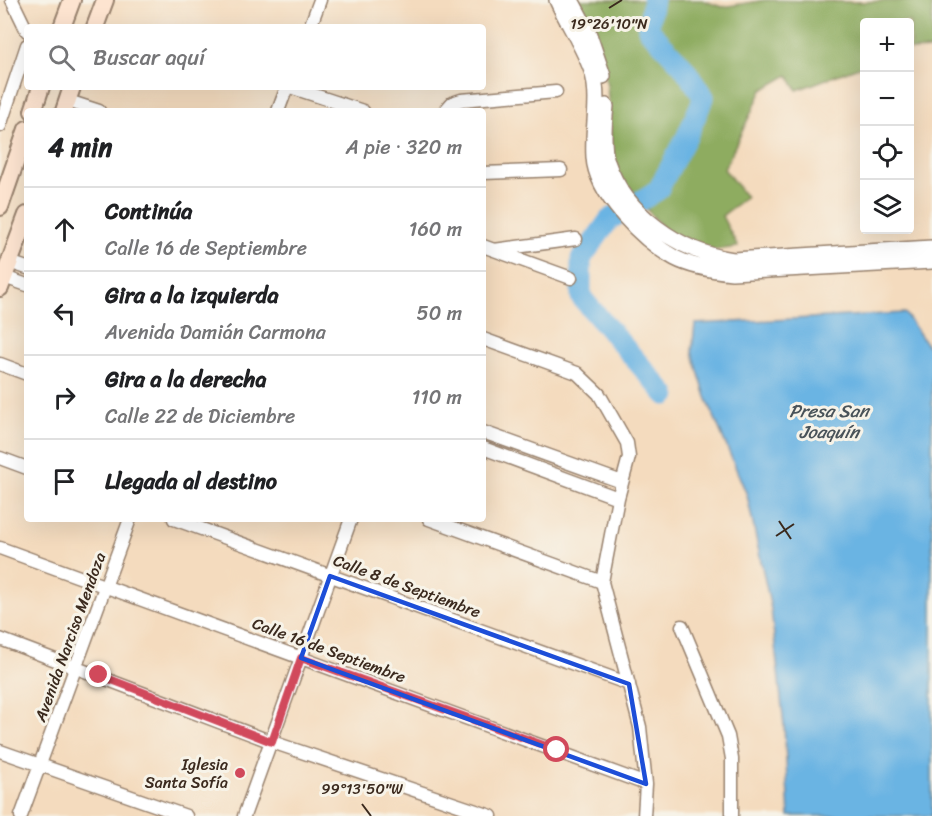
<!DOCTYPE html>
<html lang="es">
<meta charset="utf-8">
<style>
body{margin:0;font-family:Sriracha,sans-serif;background:#f6f6f6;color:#202124}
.controls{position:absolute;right:18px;top:18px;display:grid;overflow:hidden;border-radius:6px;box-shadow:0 6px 24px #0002}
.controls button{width:54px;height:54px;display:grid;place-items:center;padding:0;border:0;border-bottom:2px solid #e0e0e0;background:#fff;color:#202124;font:30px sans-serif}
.stop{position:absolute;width:18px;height:18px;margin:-14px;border:4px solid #d1495b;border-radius:50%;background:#fff}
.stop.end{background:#d1495b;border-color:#fff;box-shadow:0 2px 6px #0008}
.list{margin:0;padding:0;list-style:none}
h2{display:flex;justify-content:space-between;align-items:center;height:78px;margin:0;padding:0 24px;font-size:26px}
h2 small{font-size:20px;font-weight:400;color:#757577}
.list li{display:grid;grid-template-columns:39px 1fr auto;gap:18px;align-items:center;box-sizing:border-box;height:84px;padding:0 24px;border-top:2px solid #e0e0e0}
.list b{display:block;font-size:22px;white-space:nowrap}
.list p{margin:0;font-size:20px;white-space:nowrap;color:#757577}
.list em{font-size:20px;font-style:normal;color:#757577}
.icon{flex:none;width:33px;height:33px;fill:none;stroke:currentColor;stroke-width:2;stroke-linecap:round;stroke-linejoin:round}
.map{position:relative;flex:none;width:932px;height:816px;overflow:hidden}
.search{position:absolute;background:#fff;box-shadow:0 6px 24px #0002;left:24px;top:24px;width:462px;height:66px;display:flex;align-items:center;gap:15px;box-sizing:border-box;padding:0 21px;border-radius:6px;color:#757577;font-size:22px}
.panel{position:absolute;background:#fff;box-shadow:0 6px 24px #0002;left:24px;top:108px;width:462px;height:414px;border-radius:6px}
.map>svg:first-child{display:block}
</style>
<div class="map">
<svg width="932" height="816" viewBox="0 0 932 816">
<rect width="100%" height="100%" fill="#f7f3e8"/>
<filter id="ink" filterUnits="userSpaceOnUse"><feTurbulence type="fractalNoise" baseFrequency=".0167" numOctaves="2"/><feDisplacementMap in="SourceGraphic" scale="12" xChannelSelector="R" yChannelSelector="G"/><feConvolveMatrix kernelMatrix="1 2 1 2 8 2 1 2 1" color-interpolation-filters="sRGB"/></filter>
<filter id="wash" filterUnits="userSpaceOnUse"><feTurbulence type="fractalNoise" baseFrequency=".008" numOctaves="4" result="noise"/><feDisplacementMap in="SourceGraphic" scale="24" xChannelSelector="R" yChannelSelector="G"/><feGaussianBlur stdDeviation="1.35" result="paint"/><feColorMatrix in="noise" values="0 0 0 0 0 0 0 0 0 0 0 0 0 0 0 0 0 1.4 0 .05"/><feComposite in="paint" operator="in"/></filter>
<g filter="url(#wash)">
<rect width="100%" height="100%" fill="#f4dbbe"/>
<path fill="#8eac60" stroke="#646b3f" stroke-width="1.5" d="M575 0H702L722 7 766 0 853 2 932 0V49L910 50V22H864V65L797 90 788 75 762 90 724 169 746 197 722 216 738 247 708 251 666 232 613 169 607 84 592 34Z"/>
<path fill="#6bb4e3" stroke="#536f80" stroke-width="1.5" d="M905 313 932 352V816H789L784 725 771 609 747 495 706 397 692 351 695 324Z"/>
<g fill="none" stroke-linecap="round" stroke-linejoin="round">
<path stroke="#6bb4e3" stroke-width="21" d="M653 0 648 29 682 65 704 97 687 136 658 190 609 220 581 259V297L666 395"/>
</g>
</g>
<g filter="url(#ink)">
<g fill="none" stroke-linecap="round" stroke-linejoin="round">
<defs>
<path id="minor" d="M12 0 27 31
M310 27 320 0
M290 87 363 111
M68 101 99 111
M278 111 287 87
M445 111 452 103 461 100 556 92
M0 126 27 45
M483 173 561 170
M483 246 571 278
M494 250 576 239
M9 262 27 268
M4 277 27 285
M483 339 577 373 599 394 627 443 629 457 618 498 602 582 640 727 646 784 644 816
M0 364 27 374
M483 432 622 482
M483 448 618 498
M0 458 27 468
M174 519 629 684
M429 519 602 582
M0 548 646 784
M682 626 728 736 732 759V816
M0 639 272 742 491 816
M0 751 186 816
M21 816 130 519
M244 816 351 519"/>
<path id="tertiary" d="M557 0C568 24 585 49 593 74 600 101 592 130 594 157 596 194 644 241 675 258 692 267 713 270 732 272L932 261
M571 0 588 32 603 76
M606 106C604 123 602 146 607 162 625 215 680 252 733 260L932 248"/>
<path id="secondary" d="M62 27 72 0
M95 27 105 0
M33 111 41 87
M64 111 72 87
M0 207 27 129
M0 288 27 215"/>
</defs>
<use href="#minor" stroke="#98826e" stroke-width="15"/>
<use href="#tertiary" stroke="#98826e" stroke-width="18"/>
<use href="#secondary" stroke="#98826e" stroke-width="20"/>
<use href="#minor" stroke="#fff" stroke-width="12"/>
<use href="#tertiary" stroke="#fff" stroke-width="15"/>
<use href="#secondary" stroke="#fde4d0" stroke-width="16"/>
</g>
</g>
<g fill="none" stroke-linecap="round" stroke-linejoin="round" filter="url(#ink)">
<path stroke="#d1495b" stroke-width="8" d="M99 675 272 742 301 658 557 750"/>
</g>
<path fill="none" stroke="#1d4ed8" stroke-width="4.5" stroke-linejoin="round" d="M330 576 629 684 646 784 301 658Z"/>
<path fill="none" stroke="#3b2a1e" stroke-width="2" d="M609 8 622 0M779 521 791 539M776 536 794 524M362 804 371 816"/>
<circle fill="#d1495b" stroke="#f7f3e8" stroke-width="2" cx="240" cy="773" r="6"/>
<g text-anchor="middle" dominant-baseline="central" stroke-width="6" stroke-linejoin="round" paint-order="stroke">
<g font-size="16" fill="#3b2a1e" stroke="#f7f3e8">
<text transform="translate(407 586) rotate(20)">Calle 8 de Septiembre</text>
<text transform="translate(70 637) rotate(-70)">Avenida Narciso Mendoza</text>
<text transform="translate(329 650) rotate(20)">Calle 16 de Septiembre</text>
</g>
<g font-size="16" fill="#3b2a1e" stroke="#f7f3e8" text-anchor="end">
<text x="228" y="764">Iglesia<tspan x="228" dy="18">Santa Sofía</tspan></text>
</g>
<g font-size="18" font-style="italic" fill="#495359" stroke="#f7f3e8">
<text x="829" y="411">Presa San<tspan x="829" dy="21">Joaquín</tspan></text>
</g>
</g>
<g font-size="15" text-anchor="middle" fill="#3b2a1e" stroke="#f7f3e8" stroke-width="6" stroke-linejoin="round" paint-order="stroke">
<text x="609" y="29">19°26'10"N</text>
<text x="362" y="794">99°13'50"W</text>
</g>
</svg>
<div class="controls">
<button>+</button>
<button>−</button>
<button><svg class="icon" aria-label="locate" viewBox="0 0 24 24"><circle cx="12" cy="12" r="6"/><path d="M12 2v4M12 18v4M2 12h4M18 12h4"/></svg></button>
<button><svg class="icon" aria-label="layers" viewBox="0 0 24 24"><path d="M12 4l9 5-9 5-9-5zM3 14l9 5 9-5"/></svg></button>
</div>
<div class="stop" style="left:557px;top:750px"></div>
<div class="stop end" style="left:99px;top:675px"></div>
<div class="search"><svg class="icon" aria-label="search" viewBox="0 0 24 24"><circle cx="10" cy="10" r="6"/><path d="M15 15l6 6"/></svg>Buscar aquí</div>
<section class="panel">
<h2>4 min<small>A pie · 320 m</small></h2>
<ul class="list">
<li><svg class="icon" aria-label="ahead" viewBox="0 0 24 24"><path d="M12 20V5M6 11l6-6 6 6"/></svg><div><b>Continúa</b><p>Calle 16 de Septiembre</p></div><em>160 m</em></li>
<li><svg class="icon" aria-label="left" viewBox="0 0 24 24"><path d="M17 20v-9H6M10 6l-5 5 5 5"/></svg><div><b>Gira a la izquierda</b><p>Avenida Damián Carmona</p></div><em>50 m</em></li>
<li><svg class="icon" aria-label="right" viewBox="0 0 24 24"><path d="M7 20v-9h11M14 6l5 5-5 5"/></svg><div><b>Gira a la derecha</b><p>Calle 22 de Diciembre</p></div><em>110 m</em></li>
<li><svg class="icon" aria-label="arrive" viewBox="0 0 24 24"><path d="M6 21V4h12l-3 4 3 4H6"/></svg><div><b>Llegada al destino</b></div></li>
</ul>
</section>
</div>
